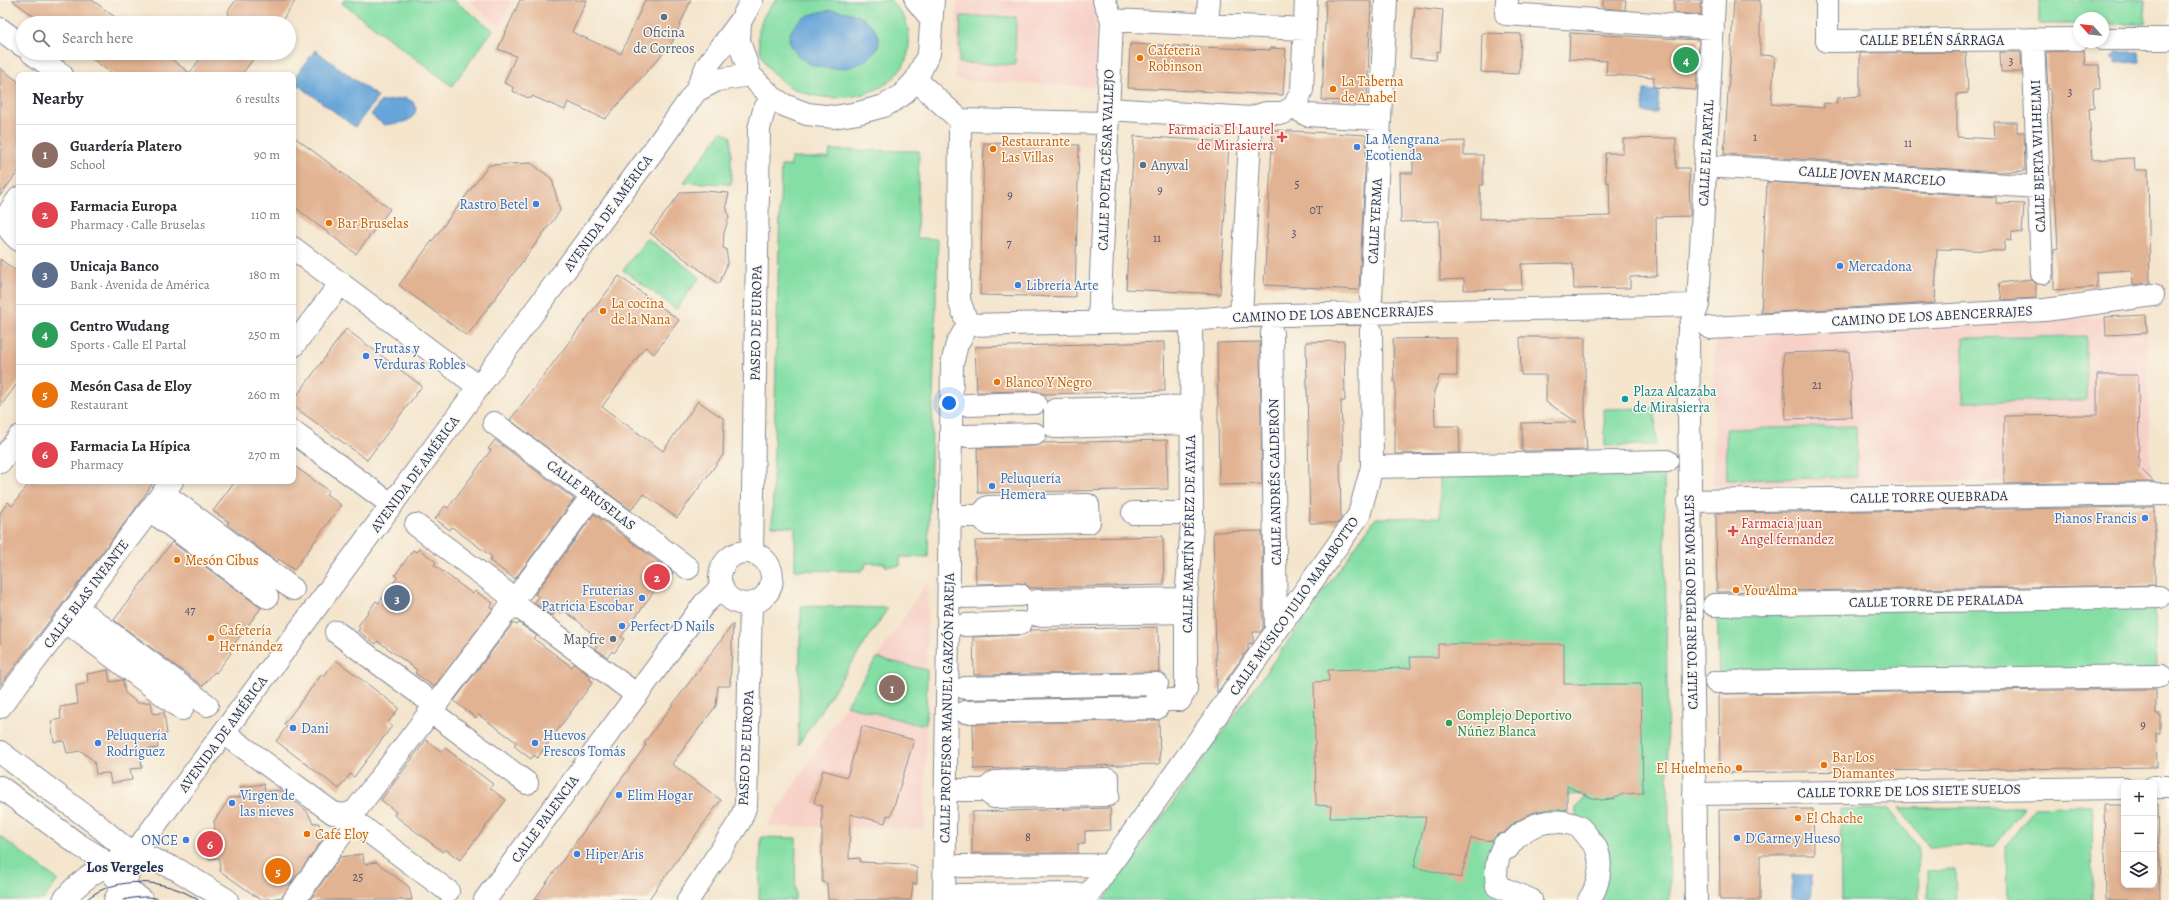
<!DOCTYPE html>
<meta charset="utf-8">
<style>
body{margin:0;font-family:Alegreya,serif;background:#f2f2f3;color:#2b2b33}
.controls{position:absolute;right:12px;bottom:12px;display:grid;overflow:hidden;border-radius:8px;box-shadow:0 2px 6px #0003}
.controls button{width:36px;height:36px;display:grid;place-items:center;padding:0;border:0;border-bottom:1px solid #e1e1e2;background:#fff;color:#2b2b33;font:20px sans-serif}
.compass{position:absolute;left:2073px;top:12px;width:36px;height:36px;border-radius:50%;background:#fff;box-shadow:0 2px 6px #0003;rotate:297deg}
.you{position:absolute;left:949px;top:403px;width:14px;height:14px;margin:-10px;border:3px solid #fff;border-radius:50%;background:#1a73e8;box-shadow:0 0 0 6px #1a73e833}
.badge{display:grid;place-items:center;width:26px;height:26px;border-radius:50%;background:#1f6fb2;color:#fff;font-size:13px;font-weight:700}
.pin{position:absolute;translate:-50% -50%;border:2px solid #fff;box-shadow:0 1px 4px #0006}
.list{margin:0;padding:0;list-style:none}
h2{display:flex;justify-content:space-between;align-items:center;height:52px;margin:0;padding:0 16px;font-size:17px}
h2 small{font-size:13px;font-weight:400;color:#7c7c81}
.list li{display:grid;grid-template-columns:26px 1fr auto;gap:12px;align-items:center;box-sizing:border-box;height:60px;padding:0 16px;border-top:1px solid #e1e1e2}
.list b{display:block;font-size:15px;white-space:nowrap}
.list p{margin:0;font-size:13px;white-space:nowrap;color:#7c7c81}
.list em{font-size:13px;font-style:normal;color:#7c7c81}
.icon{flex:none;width:22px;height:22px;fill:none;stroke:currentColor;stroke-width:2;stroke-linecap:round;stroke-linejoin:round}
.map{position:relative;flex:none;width:2169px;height:900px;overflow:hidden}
.search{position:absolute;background:#fff;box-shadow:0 2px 6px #0003;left:16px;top:16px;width:280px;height:44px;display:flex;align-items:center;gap:10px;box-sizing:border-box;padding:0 14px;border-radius:22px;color:#7c7c81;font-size:15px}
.panel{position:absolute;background:#fff;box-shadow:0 2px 6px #0003;left:16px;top:72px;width:280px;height:412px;border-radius:8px}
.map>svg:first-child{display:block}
</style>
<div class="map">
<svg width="2169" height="900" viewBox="0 0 2169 900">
<rect width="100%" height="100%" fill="#fbf7ec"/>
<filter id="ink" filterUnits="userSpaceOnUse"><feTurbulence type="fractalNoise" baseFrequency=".025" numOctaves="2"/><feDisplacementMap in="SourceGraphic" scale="8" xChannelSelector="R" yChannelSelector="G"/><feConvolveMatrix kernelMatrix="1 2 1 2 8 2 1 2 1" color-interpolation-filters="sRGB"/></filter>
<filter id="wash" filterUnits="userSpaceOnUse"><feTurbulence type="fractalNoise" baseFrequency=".012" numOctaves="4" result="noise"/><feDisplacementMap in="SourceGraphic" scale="16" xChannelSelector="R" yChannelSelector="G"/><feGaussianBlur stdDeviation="0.9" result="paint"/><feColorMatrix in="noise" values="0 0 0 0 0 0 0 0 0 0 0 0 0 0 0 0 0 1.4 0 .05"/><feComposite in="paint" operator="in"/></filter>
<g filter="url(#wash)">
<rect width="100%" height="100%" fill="#f4e5cc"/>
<path fill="#f7d1c8" d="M468 0H512L500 26Z
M957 0H1095V87L955 80Z
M2146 315 2151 479 1713 485 1715 338 1971 323Z
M928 581 925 829 767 826 877 658Z"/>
<path fill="#85dfa5" stroke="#508782" d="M344 0H453L493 30 452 86 342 3Z
M777 0H890C905 15 910 24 909 45 907 110 778 119 760 49 755 31 763 11 777 0Z
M2039 0H2145V24H2103V18H2079V24H2039Z
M961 16 1016 17 1015 65 959 63Z
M722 131 731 137V184L684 182Z
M830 150 919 151 917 238 938 239 928 557H900V566H885V563H866L865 568 861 571 795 570V527L772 526 781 166H791V158H829Z
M647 238 700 277 676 309 623 270Z
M2086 336V400L1963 402V338Z
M1655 408 1656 445 1605 446 1604 409Z
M1856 426 1857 477 1727 480 1726 429Z
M1664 470 1670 900H1600L1599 874 1576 825V807L1583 800 1585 794 1567 795V824L1540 823 1495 870 1531 900H1103L1376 518 1440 517V473Z
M1717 598 2155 606 2156 683 1719 689Z
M801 606 888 608 798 745Z
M877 658 927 670 926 724 919 725 846 705Z
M2092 805 2093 900H2007L2006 846 2035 807Z
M2024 807 1995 846 1929 847 1899 808Z
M1840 809H1889L1918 847 1919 900H1841Z
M0 836 58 880 43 900H0Z
M761 837 796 838 795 900H759Z
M1955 870 1956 900H1928L1927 871Z"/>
<path fill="#68a5d9" stroke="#426a9c" d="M833 10C854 12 877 19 879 44 865 79 794 77 789 37 795 16 813 13 833 10Z
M315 50 378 97 355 127 293 81Z
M2116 52H2139L2140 62 2116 63V60L2111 57 2116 55Z
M1644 90 1659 91 1657 113 1643 112Z
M406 98 413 102 416 109C414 124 396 123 384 125L371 115 380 102Z
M1792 875H1811V899H1792Z"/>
<g id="blocks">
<path fill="#e2b393" d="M12 0H92L123 23H43Z
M236 0H296L280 23H226L230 19 228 11Z
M520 0H587L572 32 621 54 645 0H691L672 43 605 119 568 102 565 110 532 96 531 99 512 91 513 87 504 83 516 56 498 49Z
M1326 0H1371L1367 102 1322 100Z
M1603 0H1626L1625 10 1603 8Z
M1674 0H1701V15L1674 13Z
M1734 0H1760V55L1775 56 1771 104 1824 108V103L1837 104V98L1860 96V53L1966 52 1968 93 1957 94V137L1995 139 1994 122H2017V132H2024L2025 171 1996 172 1724 154Z
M1415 7 1443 10 1440 52 1437 51 1436 60 1410 58Z
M1482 33 1521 34 1519 74 1481 72Z
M1570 33 1699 40 1696 90 1653 87 1654 77 1606 75 1607 61 1569 59Z
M1130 44 1270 50V48L1286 49 1283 95 1128 88Z
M2084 50 2085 65H2099L2100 89H2093L2094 108 2089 109 2092 160 2134 158 2135 170H2148L2150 283 2133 285 2132 270 2096 272 2097 287 2054 290V250L2058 249 2050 89H2048L2046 52Z
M2000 52H2021L2022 72H2001Z
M84 53H163L190 73 204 53H258L241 75H114Z
M0 68 19 82V170L0 196Z
M1273 130 1367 135 1359 290 1264 285Z
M293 136 390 209 356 254 293 206Z
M1134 136 1229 142 1220 294 1126 289Z
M1676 138V168H1689L1690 216 1656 217 1657 276 1630 277V288L1574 289 1573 264 1560 263 1521 264 1522 289 1464 290V279L1440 280 1439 221 1401 222 1400 173H1413V143L1464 141V155H1483V185H1480V219L1532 218 1610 216 1609 182 1606 183 1605 153H1623V139Z
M984 143 1079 145 1075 297 980 295Z
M531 163 552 179 560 211 467 336 399 285 489 165Z
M1767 182 1996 197V203L2024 204 2022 233 2012 232 2011 241 2005 240 2004 251 1937 249 1935 303 1761 313Z
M704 191 729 193 726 206 729 217 724 233 723 248 726 249 728 262 719 284 650 233 681 192Z
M0 259 19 273V381L0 407Z
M619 276 679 320 654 354 645 347 602 407 663 451 698 401 724 419 723 455 677 518 644 494 631 510 510 420Z
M2031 279 2036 284V298L2002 300 1999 283Z
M2146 315 2147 333 2106 335 2105 317Z
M346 329 422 386 367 460 293 406V401Z
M1520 337H1585V422L1587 450 1522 451V423L1577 422 1546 402V375H1521Z
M1457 338V376H1440L1434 391 1435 426H1459L1460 453 1395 454V383H1394L1393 339Z
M1344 341 1345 401H1341L1343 460H1340L1341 519 1338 523H1310L1306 342Z
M1164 342 1165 391 1044 394 1035 391 977 392 975 347Z
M1260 342 1262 484 1219 485 1217 343Z
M1849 351 1852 417 1786 419 1783 353Z
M2097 375H2138L2139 467 2154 482 2004 484V416L2097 415Z
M495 440 574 499 515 579 490 561 492 557 452 527 450 530 435 519 445 506 448 508 491 450 488 449Z
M1167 440 1168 489 978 493 977 448 1035 446 1043 443Z
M293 465 329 491 326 494 341 505 294 570 279 559 277 562 227 524 229 522 213 511 235 481H293Z
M31 481H154L134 511 0 685V513L8 502 12 506Z
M2155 507V585L1717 592 1716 513Z
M594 514 673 573 667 582 663 579 626 630 621 637 624 639 614 653 612 651 607 657 595 648 600 641 578 621 563 610 560 613 556 610 552 616 534 603 539 597 535 594Z
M1262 531 1263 628 1261 632H1253V643L1248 644V650L1244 655H1242V658L1217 693 1213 532Z
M1163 536 1164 585 1030 588 1025 584 1020 583 976 584 975 541Z
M172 542 261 608 229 651 231 653 216 673 214 672 203 686 114 620Z
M419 549 436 562 434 565 473 594 475 591 493 603 490 607 493 609 434 687 415 673 417 670 378 641 376 644 358 631 360 628 358 626 376 601 379 603 397 578 395 575 413 550 416 552Z
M513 623 517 625 519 623 537 636 534 639 572 667 574 664 591 677 589 679 593 682 537 758 534 755 531 759 514 746 516 742 479 715 476 718 454 701Z
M733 624 730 686H718L716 706 672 764 721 800 648 900H534L646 745 644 743Z
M1158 627 1159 672 974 675 973 637 1021 635 1031 630Z
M1438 644H1564V684H1641L1643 793 1623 794 1613 799 1601 800 1592 798 1567 786V810H1545L1532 813 1514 823 1504 833 1498 834 1492 841 1471 838 1461 878 1414 867 1426 817 1330 818 1331 806 1316 805 1314 682 1329 681 1328 670 1411 668 1410 657H1438Z
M336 660 399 708 388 723 392 726 354 777 350 774 339 789 276 741 287 726 284 724 322 674 324 676Z
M108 670 110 682 123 680 125 693 138 703 151 702 153 714 164 712 167 734 156 735 158 748 140 750 142 768 130 769 132 780 111 783 109 773 96 774 94 761 81 751 67 753 64 741 54 742 51 721 61 719 60 707 78 704 76 686 88 683 87 674Z
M2156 689V714H2160V733H2156L2157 767 1720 773 1719 694Z
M1159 720 1160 764 974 769 973 724Z
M862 726 914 740 891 816 887 815 885 823 850 814 849 859 860 858V862L907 864 917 868V884L913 883 911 900H828L827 883 822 882V806L814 803 823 770 847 777Z
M426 740 442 752 445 748 493 784 490 788 506 800 460 860 445 849 443 852 394 815 396 812 381 800Z
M264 784 265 792 279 790 307 811 313 823H319L322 840 282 897 261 900 220 871 219 858 208 859 205 834 215 832 214 821 230 798 241 797 240 787Z
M2154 804H2158L2160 900H2106L2104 805H2124V885H2154Z
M1110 808 1111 830 1085 831V844H1078V853H972V812Z
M1813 809 1814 855H1760V900H1720L1719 810Z
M363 854 364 864 376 862 409 887 412 900H310L340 857Z"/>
</g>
</g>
<g filter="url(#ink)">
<use href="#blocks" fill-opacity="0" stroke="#888a95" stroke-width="1"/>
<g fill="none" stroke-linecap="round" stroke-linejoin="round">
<defs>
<path id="minor" d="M1507 0 1506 14 1713 28
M1827 0V41L2079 39
M1112 20 1305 29
M1207 24 1209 0
M0 29 23 46
M2033 39 2042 273
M2103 39H2169
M32 53 62 75
M916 80 960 120
M1294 107 1302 90 1306 0
M1294 107 1307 115 1380 119
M1108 109 1251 118 1266 113H1283L1294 107
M960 120 959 300 968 325
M960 120 1107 123
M1705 166 2039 187
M19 198C5 217 0 223 19 240
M293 248 479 387
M1371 298 1386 0
M1241 316 1251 118
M1099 322 1112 20 1104 0
M968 325 1191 320 1241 316 1698 305
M1710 328 2045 310 2153 295
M1371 331 1372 467
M1272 333 1276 631
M293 346 341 283
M968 405 1035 403
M1191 406 1055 410V427L1192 423
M494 423 688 568
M293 432 392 505
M967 436 1035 434
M0 462 19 437
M163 493 293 589
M1689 501 2169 494
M150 510 267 597
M1133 513H1192
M950 516H980L988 524 1089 522 1088 505 988 507 980 516
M416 525 508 594
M522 590 592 496
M965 597 1020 595
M1714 605 2159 597
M76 607 207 705
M1186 612 1037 615V601L1186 599
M65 621 182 709
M965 625 1021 623
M336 632 428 700
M1716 682 2161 676
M965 688 1157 684
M1157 700H1180L1186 689V599L1192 524 1191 320
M0 707 172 481
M965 712 1157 708
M437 716 527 783
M224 733 333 813 346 815 356 810 508 609 514 606 520 608 637 695
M2154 787H2169
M946 790H985L994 797 1108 795V779L995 782 985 790
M1694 794 2124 788
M357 823 448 891
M960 866 1110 865
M959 895 1090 894
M294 900 341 835
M944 900 952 364 957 344 968 325
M1085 900 1359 515 1372 467 1667 461
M1531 900 1497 886C1495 871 1496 859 1504 845L1508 848C1523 825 1549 816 1575 825 1581 827 1585 833 1588 837 1591 841 1596 846 1597 850 1603 865 1598 887 1589 900
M1696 900 1688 343 1689 330 1698 305 1714 0"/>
<path id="major" d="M752 0 740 22 739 41 750 75 772 97 784 105 807 114 834 117 858 113 884 106 901 96 916 80 929 53 933 0
M916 0 932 20
M696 91 717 80 750 75
M720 578a26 26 0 1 1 52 0a26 26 0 1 1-52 0Z
M752 553 759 129 764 110 772 97
M0 752 95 823 133 855 150 858 178 870 227 900
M0 787 79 845 99 857 123 886 142 900
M64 900C77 883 99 867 119 860
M115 900 125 884 133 855 656 147 696 91 707 66 740 22
M485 900 704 604 722 587
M688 900 740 821 746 805 751 604"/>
</defs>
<use href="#minor" stroke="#888a95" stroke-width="24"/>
<use href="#major" stroke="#888a95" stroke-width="24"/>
<use href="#minor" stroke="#fff" stroke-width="22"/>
<use href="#major" stroke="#fff" stroke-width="22"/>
<path stroke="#1b2f5e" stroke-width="1" d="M86 900C115 874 168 879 198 900
M123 900C136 897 150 895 161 900"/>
</g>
</g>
<g fill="#5c6f8a" stroke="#fbf7ec" stroke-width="1.5">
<circle cx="664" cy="17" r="4"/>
<circle cx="1143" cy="165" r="4"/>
<circle cx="613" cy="639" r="4"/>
</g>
<g fill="#e8710a" stroke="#fbf7ec" stroke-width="1.5">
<circle cx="1140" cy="58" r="4"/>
<circle cx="1333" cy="89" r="4"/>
<circle cx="993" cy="149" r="4"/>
<circle cx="329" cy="223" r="4"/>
<circle cx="603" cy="311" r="4"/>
<circle cx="997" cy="382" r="4"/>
<circle cx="177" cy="560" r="4"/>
<circle cx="1736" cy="590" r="4"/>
<circle cx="211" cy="638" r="4"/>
<circle cx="1824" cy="765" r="4"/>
<circle cx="1739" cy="768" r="4"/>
<circle cx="1798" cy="818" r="4"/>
<circle cx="307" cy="834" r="4"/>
</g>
<g fill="#e0444e" stroke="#fbf7ec" stroke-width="1.5">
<path d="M1280 131h4v4h4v4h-4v4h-4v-4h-4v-4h4z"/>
<path d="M1731 525h4v4h4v4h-4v4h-4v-4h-4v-4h4z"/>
</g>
<g fill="#3f7fe0" stroke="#fbf7ec" stroke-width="1.5">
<circle cx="1357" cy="147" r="4"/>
<circle cx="536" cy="204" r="4"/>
<circle cx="1840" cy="266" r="4"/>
<circle cx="1018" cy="285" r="4"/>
<circle cx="366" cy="356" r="4"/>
<circle cx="992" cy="486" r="4"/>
<circle cx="2145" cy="518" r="4"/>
<circle cx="642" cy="598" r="4"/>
<circle cx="622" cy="626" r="4"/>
<circle cx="293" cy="728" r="4"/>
<circle cx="98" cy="743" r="4"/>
<circle cx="535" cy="743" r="4"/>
<circle cx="619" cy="795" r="4"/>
<circle cx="232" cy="803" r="4"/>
<circle cx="1737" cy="838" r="4"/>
<circle cx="186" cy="840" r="4"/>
<circle cx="577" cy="854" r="4"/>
</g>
<circle fill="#0f9aa8" stroke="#fbf7ec" stroke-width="1.5" cx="1625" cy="399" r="4"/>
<circle fill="#2e9e5b" stroke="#fbf7ec" stroke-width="1.5" cx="1449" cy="723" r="4"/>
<g text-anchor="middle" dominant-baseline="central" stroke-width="3" stroke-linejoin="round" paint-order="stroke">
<g font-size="12" fill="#4d506b">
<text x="2011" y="61">3</text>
<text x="2070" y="92">3</text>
<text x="1755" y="137">1</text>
<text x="1908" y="143">11</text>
<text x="1297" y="184">5</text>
<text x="1160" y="190">9</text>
<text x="1010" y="195">9</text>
<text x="1316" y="210">0T</text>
<text x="1294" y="233">3</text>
<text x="1157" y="238">11</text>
<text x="1009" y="243">7</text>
<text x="1817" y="385">21</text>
<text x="190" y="610">47</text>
<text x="2143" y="725">9</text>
<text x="1028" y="837">8</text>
<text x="358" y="877">25</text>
</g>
<g font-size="14" fill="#4e5e75" stroke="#fbf7ec">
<text x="664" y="32">Oficina<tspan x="664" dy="16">de Correos</tspan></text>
<text x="1151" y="165" text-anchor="start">Anyval</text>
<text x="605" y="639" text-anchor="end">Mapfre</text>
</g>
<g font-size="14" fill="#1b2f5e" stroke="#fbf7ec">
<text x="1932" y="40">CALLE BELÉN SÁRRAGA</text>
<text transform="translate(1706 153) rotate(-87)">CALLE EL PARTAL</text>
<text transform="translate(2038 156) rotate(-92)">CALLE BERTA WILHELMI</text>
<text transform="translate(1106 160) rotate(-88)">CALLE POETA CÉSAR VALLEJO</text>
<text transform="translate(1872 176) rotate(4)">CALLE JOVEN MARCELO</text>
<text transform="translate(608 213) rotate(-54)">AVENIDA DE AMÉRICA</text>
<text transform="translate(1375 221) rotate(-87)">CALLE YERMA</text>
<text transform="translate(1333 314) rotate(-2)">CAMINO DE LOS ABENCERRAJES</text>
<text transform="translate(1932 316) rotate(-3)">CAMINO DE LOS ABENCERRAJES</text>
<text transform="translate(756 323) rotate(-89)">PASEO DE EUROPA</text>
<text transform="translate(415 474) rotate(-54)">AVENIDA DE AMÉRICA</text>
<text transform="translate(1275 482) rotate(-91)">CALLE ANDRÉS CALDERÓN</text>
<text transform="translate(591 495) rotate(37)">CALLE BRUSELAS</text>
<text transform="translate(1929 497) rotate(-1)">CALLE TORRE QUEBRADA</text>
<text transform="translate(1189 534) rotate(-89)">CALLE MARTÍN PÉREZ DE AYALA</text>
<text transform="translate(86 594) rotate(-53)">CALLE BLAS INFANTE</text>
<text transform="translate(1936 601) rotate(-1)">CALLE TORRE DE PERALADA</text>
<text transform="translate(1691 602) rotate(-91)">CALLE TORRE PEDRO DE MORALES</text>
<text transform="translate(1294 606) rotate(-55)">CALLE MÚSICO JULIO MARABOTTO</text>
<text transform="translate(947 708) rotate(-89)">CALLE PROFESOR MANUEL GARZÓN PAREJA</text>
<text transform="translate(223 734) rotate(-54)">AVENIDA DE AMÉRICA</text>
<text transform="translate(746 748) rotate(-87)">PASEO DE EUROPA</text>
<text transform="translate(1909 791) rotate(-1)">CALLE TORRE DE LOS SIETE SUELOS</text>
<text transform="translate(545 819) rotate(-54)">CALLE PALENCIA</text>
</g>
<g font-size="14" fill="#c56008" stroke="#fbf7ec" text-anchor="start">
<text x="1148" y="50">Cafetería<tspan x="1148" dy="16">Robinson</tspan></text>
<text x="1341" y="81">La Taberna<tspan x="1341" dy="16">de Anabel</tspan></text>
<text x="1001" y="141">Restaurante<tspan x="1001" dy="16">Las Villas</tspan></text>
<text x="337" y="223">Bar Bruselas</text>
<text x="611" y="303">La cocina<tspan x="611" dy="16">de la Nana</tspan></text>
<text x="1005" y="382">Blanco Y Negro</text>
<text x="185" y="560">Mesón Cibus</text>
<text x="1744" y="590">You Alma</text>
<text x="219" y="630">Cafetería<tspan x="219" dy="16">Hernández</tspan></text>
<text x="1832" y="757">Bar Los<tspan x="1832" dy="16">Diamantes</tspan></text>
<text x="1731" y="768" text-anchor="end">El Huelmeño</text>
<text x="1806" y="818">El Chache</text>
<text x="315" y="834">Café Eloy</text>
</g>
<g font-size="14" fill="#be3a42" stroke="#fbf7ec" text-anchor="end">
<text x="1274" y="129">Farmacia El Laurel<tspan x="1274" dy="16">de Mirasierra</tspan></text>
<text x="1741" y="523" text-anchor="start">Farmacia juan<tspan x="1741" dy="16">Angel fernandez</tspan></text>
</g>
<g font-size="14" fill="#366cbe" stroke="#fbf7ec" text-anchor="start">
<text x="1365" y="139">La Mengrana<tspan x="1365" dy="16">Ecotienda</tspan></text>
<text x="528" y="204" text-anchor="end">Rastro Betel</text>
<text x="1848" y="266">Mercadona</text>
<text x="1026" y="285">Librería Arte</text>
<text x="374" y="348">Frutas y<tspan x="374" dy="16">Verduras Robles</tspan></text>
<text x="1000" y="478">Peluquería<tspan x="1000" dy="16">Hemera</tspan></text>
<text x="2137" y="518" text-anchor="end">Pianos Francis</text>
<text x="634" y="590" text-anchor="end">Fruterias<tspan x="634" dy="16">Patricia Escobar</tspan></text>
<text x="630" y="626">Perfect D Nails</text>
<text x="301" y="728">Dani</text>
<text x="106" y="735">Peluquería<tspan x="106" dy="16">Rodríguez</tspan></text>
<text x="543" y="735">Huevos<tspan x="543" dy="16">Frescos Tomás</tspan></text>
<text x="240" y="795">Virgen de<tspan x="240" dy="16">las nieves</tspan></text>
<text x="627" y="795">Elim Hogar</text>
<text x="1745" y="838">D'Carne y Hueso</text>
<text x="178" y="840" text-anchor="end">ONCE</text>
<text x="585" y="854">Hiper Aris</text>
</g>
<g font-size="14" fill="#0d838f" stroke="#fbf7ec" text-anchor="start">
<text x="1633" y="391">Plaza Alcazaba<tspan x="1633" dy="16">de Mirasierra</tspan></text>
</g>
<g font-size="14" fill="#27864d" stroke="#fbf7ec" text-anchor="start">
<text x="1457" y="715">Complejo Deportivo<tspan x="1457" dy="16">Núñez Blanca</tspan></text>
</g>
<g font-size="15" font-weight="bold" fill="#1b2f5e" stroke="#fbf7ec">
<text x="125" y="867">Los Vergeles</text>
</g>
</g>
</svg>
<div class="controls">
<button>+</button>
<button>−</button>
<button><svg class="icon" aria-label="layers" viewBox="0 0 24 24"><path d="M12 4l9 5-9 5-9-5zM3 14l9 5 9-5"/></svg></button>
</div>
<svg class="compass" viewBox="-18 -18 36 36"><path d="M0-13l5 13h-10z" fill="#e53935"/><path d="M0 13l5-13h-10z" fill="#7c7c81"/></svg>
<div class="you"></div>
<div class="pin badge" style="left:892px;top:688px;background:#8d6e63">1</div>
<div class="pin badge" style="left:657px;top:577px;background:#e0444e">2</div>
<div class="pin badge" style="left:397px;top:598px;background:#5c6f8a">3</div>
<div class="pin badge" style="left:1686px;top:60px;background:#2e9e5b">4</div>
<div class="pin badge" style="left:278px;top:871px;background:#e8710a">5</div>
<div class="pin badge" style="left:210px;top:844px;background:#e0444e">6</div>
<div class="search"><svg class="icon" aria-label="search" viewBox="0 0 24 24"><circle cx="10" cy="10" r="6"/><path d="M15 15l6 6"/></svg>Search here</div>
<section class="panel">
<h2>Nearby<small>6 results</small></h2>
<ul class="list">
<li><span class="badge" style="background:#8d6e63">1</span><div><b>Guardería Platero</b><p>School</p></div><em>90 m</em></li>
<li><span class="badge" style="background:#e0444e">2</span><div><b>Farmacia Europa</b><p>Pharmacy · Calle Bruselas</p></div><em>110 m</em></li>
<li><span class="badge" style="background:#5c6f8a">3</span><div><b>Unicaja Banco</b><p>Bank · Avenida de América</p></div><em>180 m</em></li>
<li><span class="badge" style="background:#2e9e5b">4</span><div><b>Centro Wudang</b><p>Sports · Calle El Partal</p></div><em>250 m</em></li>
<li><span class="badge" style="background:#e8710a">5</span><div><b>Mesón Casa de Eloy</b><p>Restaurant</p></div><em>260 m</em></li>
<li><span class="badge" style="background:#e0444e">6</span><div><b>Farmacia La Hípica</b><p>Pharmacy</p></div><em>270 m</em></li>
</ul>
</section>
</div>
